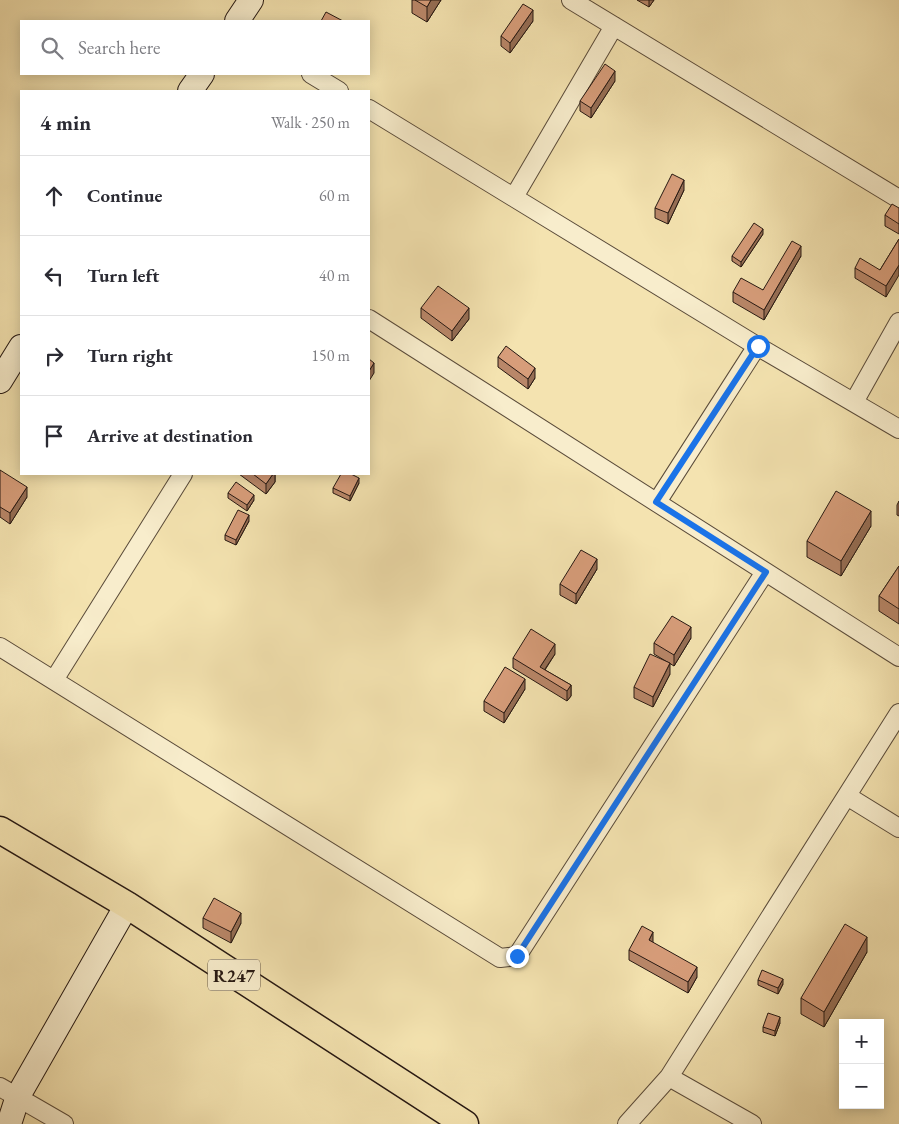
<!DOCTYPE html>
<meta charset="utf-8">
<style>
body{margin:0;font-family:"EB Garamond",serif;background:#f7f7f7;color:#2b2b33}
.controls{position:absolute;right:15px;bottom:15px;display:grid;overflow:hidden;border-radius:0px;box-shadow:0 2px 12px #0003}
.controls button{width:45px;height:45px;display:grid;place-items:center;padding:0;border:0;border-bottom:1px solid #e1e1e2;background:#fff;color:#2b2b33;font:25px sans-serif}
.stop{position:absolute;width:15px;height:15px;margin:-11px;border:4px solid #1a73e8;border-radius:50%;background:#fff}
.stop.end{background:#1a73e8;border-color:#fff;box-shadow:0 1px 5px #0008}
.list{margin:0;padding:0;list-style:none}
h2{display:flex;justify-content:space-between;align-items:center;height:65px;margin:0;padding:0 20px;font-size:21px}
h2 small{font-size:16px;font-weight:400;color:#7c7c81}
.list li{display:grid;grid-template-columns:32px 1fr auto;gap:15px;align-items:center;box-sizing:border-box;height:80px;padding:0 20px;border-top:1px solid #e1e1e2}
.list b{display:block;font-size:19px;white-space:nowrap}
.list em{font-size:16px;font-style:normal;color:#7c7c81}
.icon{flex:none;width:28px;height:28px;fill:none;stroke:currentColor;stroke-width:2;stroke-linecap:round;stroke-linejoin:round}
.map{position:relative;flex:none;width:899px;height:1124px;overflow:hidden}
.search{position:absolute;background:#fff;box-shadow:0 2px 12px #0003;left:20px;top:20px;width:350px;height:55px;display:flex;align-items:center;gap:12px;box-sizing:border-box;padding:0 18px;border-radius:0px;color:#7c7c81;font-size:19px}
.panel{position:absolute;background:#fff;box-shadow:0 2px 12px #0003;left:20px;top:90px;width:350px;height:385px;border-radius:0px}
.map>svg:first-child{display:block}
</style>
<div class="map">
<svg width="899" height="1124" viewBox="0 0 899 1124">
<rect width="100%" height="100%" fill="#f4e3b0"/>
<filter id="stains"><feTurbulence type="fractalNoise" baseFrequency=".004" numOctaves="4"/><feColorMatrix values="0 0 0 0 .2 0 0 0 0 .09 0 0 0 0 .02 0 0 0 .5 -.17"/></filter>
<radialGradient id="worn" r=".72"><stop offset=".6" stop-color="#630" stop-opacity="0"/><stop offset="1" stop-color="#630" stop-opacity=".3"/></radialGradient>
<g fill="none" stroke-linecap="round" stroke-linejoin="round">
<defs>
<path id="street" d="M571 0 899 199
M311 74 339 91
M369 109 757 346 899 429
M514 197 614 26
M369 319 899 657
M854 402 899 322
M657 502 757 346
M0 647 500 958 517 956 765 572
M54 680 183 474
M847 796 899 828
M669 1077 752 1124
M0 1087 64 1124
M627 1124 669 1077 899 713"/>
<path id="secondary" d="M237 21 251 0
M190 91 202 74
M0 381 21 347
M9 1124 18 1096 127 905"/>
<path id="primary" d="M0 830 127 905 465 1124"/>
</defs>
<use href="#street" stroke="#5a4b3a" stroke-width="20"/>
<use href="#secondary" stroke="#261812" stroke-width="26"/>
<use href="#primary" stroke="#261812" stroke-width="29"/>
<use href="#street" stroke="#f8edcc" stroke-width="18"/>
<use href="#secondary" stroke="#f8edcc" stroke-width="24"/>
<use href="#primary" stroke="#f4e3b0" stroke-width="26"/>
</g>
<path fill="#b98769" stroke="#261812" d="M412 0H441L427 22 412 13Z
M637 0H654L649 7Z
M533 21 510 53 501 46V36Z
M615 81 591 118 580 111V101Z
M684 190 668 224 655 218V208Z
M899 208V234L885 226V215Z
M763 234 741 267 732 261V256Z
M899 239 886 297 855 278V268L880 270Z
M801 256 764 320 733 302V292L763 290Z
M421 308 469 319 452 341 421 318Z
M498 357 535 378 528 389 498 367Z
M0 470 27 497 10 524 0 517Z
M239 474H275V482L266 494Z
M359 483 350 501 333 493V488Z
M228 493 254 500 247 511 228 498Z
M899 501V516L897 515V505Z
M249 521 236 545 225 540V535Z
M871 526 841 576 807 557V541Z
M899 566V624L879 611V596Z
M597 569 576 604 560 595V584Z
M691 638 674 666 654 654V643Z
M555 654 545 670 571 685V696L567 701 513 668V658Z
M670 674 653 707 634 698V687Z
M525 689 504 723 484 711V701Z
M203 918 241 923 231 943 203 928Z
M653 943 697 977 688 993 629 960V950Z
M867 952 824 1027 801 1014V998Z
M758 980 783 984 778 994 758 985Z
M780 1023 775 1036 763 1032V1027Z"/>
<path fill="#966e55" stroke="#261812" d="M431 0H441L427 22V7Z
M649 0H654L649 7Z
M533 10V21L510 53V43Z
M615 71V81L591 118V108Z
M684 180V190L668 224V213Z
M763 229V234L741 267V262Z
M801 246V256L764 320V310Z
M899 265V275L886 297V286Z
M469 308V319L452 341V331Z
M374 363V373L369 381V371Z
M535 368V378L528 389V379Z
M273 474H275V482L266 494V484Z
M359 478V483L350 501V496Z
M27 487V497L10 524V513Z
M254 495V500L247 511V505Z
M871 511V526L841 576V561Z
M249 515V521L236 545V540Z
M597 559V569L576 604V594Z
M691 627V638L674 666V655Z
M555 644V654L541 675 540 667Z
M670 663V674L653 707V697Z
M525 679V689L504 723V713Z
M571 685V696L567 701V691Z
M241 913V923L231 943V932Z
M653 932V943L649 940Z
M867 937V952L824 1027V1012Z
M697 967V977L688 993V982Z
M783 979V984L778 994V988Z
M780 1017V1023L775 1036V1031Z"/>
<path fill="#d79d7a" stroke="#261812" d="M415 0H431L427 7Z
M523 4 533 10 510 43 501 36Z
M326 12 343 21H321Z
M605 64 615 71 591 108 580 101Z
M672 174 684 180 668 213 655 208Z
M892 204 899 208V224L885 215Z
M754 223 763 229 741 262 732 256Z
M899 239V265L886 286 855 268 860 258 880 270Z
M792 241 801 246 764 310 733 292 741 278 763 290Z
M438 286 469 308 452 331 421 308Z
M506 346 535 368 528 379 498 357Z
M369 359 374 363 369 371Z
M0 470 27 487 10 513 0 507Z
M253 474H273L266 484Z
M341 474H351L359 478 350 496 333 488Z
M236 482 254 495 247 505 228 493Z
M836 491 871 511 841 561 807 541Z
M238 510 249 515 236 540 225 535Z
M581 550 597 559 576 594 560 584Z
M899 566V609L879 596Z
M672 616 691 627 674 655 654 643Z
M531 629 555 644 540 667 571 685 567 691 513 658Z
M650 654 670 663 653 697 634 687Z
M505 667 525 679 504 713 484 701Z
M214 898 241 913 231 932 203 918Z
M845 924 867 937 824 1012 801 998Z
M642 926 653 932 649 940 697 967 688 982 629 950Z
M762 970 783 979 778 988 758 980Z
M768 1013 780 1017 775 1031 763 1027Z"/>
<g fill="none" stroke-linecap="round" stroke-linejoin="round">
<path stroke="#1a73e8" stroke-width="6" d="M517 956 766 572 656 502 758 346"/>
</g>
<g text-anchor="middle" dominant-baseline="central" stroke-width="4" stroke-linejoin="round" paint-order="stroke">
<rect fill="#f8edcc" stroke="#65584a" stroke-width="1" x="208" y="959.5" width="52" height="31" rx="4"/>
<g font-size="18" font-weight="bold" fill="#261812">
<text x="234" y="975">R247</text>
</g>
</g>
<rect width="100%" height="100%" filter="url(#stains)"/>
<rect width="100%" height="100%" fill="url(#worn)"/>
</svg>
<div class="controls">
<button>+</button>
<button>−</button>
</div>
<div class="stop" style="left:758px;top:346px"></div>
<div class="stop end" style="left:517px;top:956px"></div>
<div class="search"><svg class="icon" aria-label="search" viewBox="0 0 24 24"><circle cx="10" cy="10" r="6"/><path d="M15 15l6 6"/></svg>Search here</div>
<section class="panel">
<h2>4 min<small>Walk · 250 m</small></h2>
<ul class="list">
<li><svg class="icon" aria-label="ahead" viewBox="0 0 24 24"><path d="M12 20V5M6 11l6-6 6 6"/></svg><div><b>Continue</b></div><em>60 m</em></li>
<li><svg class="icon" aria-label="left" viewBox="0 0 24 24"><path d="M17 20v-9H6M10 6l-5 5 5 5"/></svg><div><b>Turn left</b></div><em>40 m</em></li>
<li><svg class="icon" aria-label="right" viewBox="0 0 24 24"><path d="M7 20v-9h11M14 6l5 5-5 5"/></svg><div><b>Turn right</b></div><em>150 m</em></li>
<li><svg class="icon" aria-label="arrive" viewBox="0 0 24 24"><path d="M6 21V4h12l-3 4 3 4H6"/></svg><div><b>Arrive at destination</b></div></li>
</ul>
</section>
</div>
